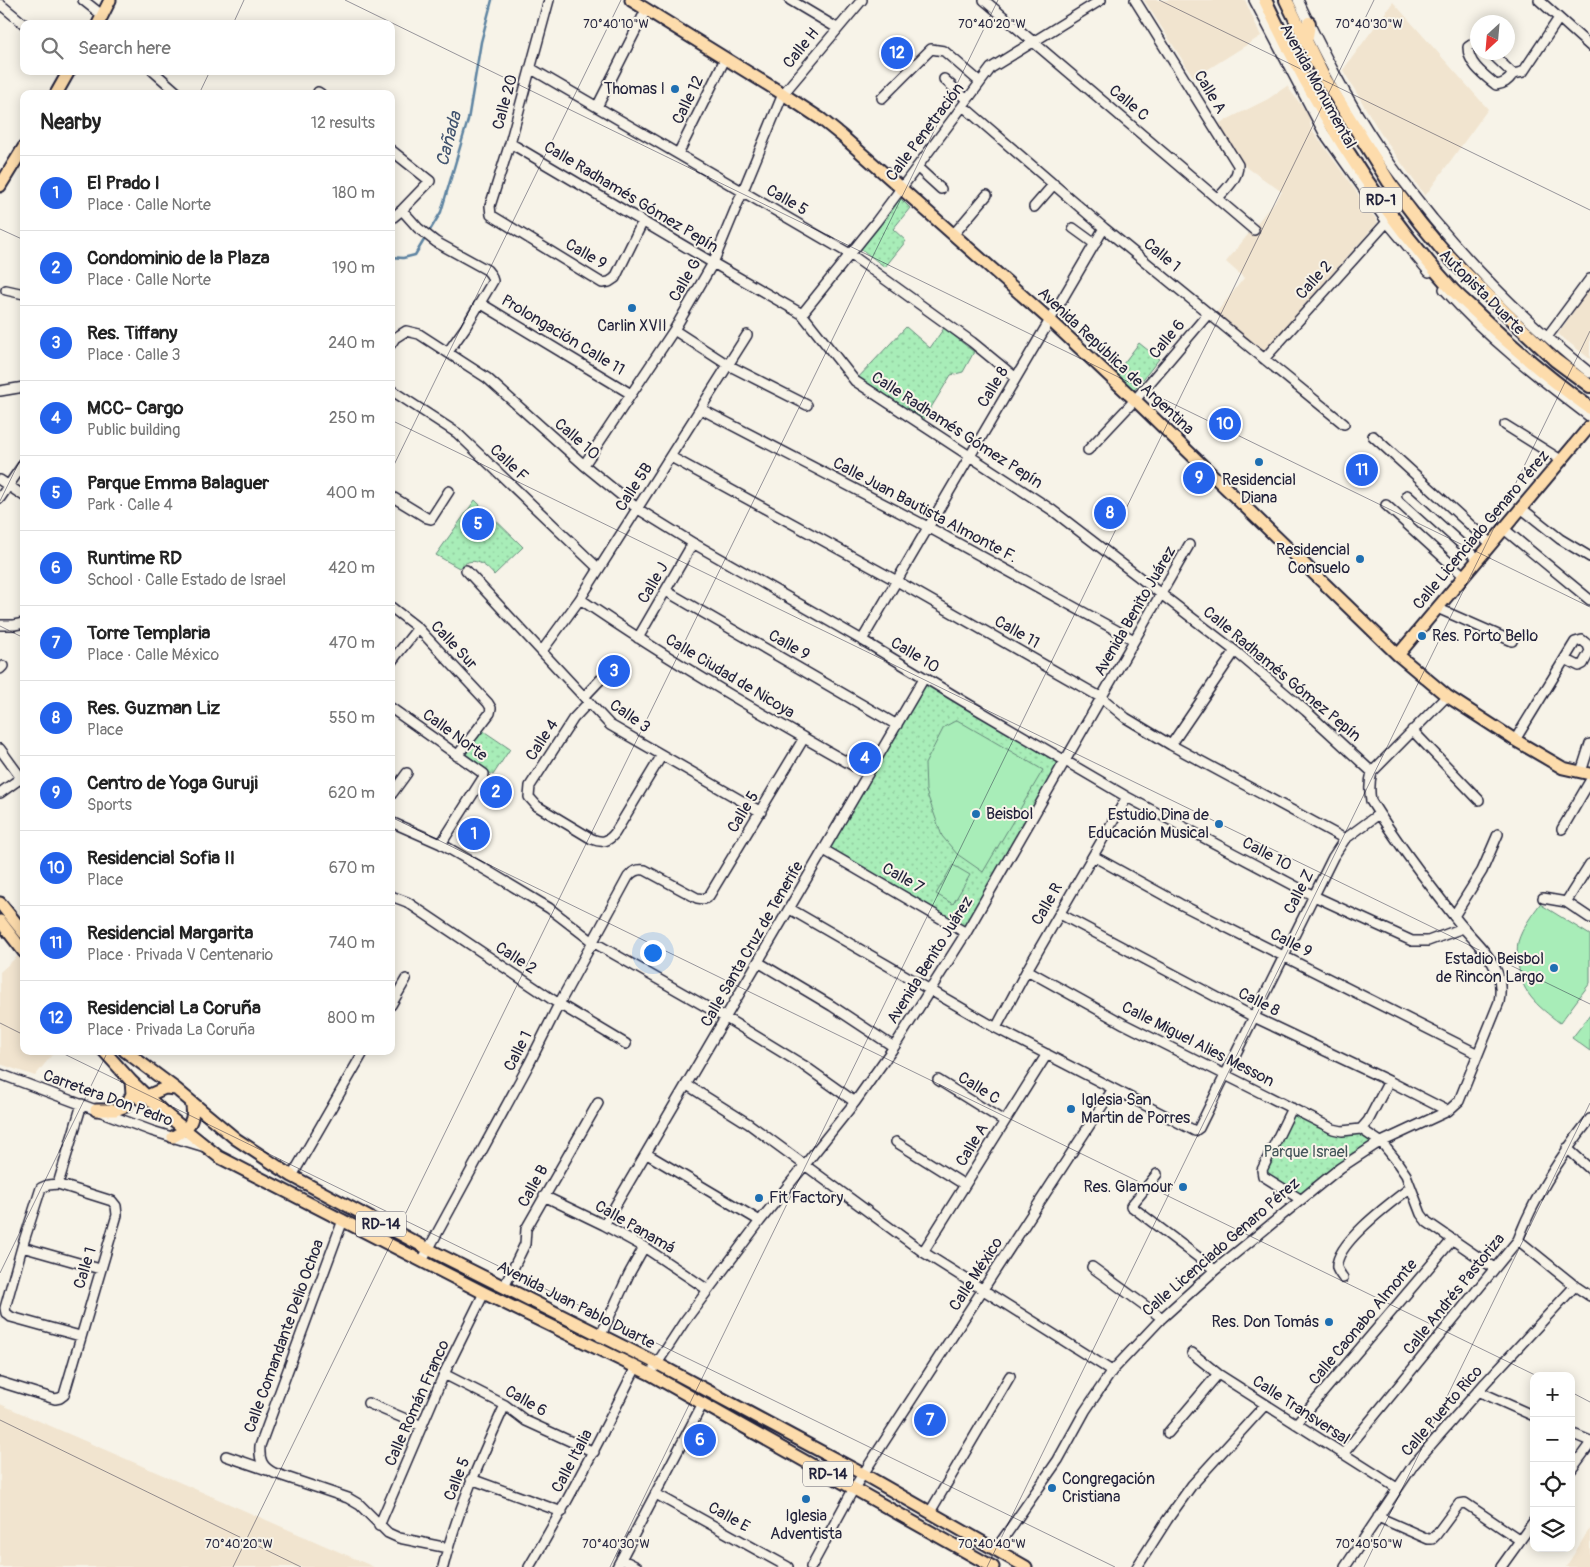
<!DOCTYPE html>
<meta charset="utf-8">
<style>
body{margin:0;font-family:Pangolin,sans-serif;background:#f2f2f2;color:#222}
.controls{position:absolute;right:15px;bottom:15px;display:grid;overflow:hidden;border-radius:10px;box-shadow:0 2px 12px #0003}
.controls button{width:45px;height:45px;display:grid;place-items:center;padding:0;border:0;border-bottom:1px solid #e0e0e0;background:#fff;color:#222;font:25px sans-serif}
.compass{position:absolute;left:1470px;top:15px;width:45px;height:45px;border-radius:50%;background:#fff;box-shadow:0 2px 12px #0003;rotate:206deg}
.you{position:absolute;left:652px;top:952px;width:18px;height:18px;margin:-12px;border:4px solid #fff;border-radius:50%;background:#1a73e8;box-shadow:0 0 0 8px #1a73e833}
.badge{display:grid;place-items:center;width:32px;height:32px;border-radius:50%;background:#2563eb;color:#fff;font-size:16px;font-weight:700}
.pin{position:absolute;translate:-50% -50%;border:2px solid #fff;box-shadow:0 1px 5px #0006}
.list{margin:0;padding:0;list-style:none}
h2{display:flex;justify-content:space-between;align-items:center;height:65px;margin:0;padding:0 20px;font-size:21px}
h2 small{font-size:16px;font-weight:400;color:#767676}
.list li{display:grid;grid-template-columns:32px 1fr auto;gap:15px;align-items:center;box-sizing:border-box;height:75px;padding:0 20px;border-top:1px solid #e0e0e0}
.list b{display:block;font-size:19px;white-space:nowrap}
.list p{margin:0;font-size:16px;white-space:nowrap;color:#767676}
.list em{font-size:16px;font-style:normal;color:#767676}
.icon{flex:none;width:28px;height:28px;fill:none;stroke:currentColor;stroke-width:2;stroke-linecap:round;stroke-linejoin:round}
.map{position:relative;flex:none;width:1590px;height:1567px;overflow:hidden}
.search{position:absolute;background:#fff;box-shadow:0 2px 12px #0003;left:20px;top:20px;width:375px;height:55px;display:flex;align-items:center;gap:12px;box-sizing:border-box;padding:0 18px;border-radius:10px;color:#767676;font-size:19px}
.panel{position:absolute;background:#fff;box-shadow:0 2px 12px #0003;left:20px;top:90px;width:375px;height:965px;border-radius:10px}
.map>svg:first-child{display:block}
</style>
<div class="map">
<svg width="1590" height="1567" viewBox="0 0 1590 1567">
<defs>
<pattern id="grass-dots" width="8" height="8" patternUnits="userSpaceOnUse" patternTransform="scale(1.25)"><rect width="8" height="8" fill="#a8edb8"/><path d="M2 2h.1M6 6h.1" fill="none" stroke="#90cb9f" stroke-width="1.8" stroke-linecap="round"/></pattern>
</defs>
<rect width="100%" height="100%" fill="#f7f3e8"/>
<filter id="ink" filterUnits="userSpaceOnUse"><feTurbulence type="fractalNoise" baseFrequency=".02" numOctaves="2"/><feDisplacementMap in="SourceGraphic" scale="10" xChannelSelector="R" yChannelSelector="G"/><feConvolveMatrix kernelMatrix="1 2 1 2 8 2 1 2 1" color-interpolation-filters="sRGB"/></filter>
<g filter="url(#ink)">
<path fill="#f1e4cf" d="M1144 0H1245L1261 36 1194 78Z
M1393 2 1488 109 1425 196 1381 134 1343 70Z
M1287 86 1308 114 1311 128 1378 222 1263 352 1213 317 1244 278 1226 262 1282 192 1245 166 1218 124 1268 99Z
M1590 287V359L1558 334Z
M20 954 24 959V1051H55L35 1076 0 1064V972Z
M0 1404 374 1567H0Z
M1590 1528V1567H1566Z"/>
<path fill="url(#grass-dots)" stroke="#65887a" d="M900 198 910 208 893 229 906 241 885 267 861 249Z
M906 327 930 348 944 328 974 352 963 372 951 375 921 424 855 381Z
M1139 343 1159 359 1133 392 1114 376Z
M475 500 523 547 494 575C484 563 472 555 459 568L436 555Z
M924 678 1065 762 966 933 824 850Z
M482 730 510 749 493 775 465 756Z
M1292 1108 1333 1129H1361L1382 1143 1300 1199 1263 1176Z"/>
<path fill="#a8edb8" stroke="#65887a" d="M957 720 1043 770 983 872 957 854 942 836 926 791 925 764 944 727Z
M953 865 970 875 953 904 936 894Z
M1540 904 1590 935V983L1560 1023C1536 1005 1520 992 1518 961 1517 955 1517 947 1518 942 1522 928 1532 915 1540 904Z
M1590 1015V1051L1572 1038Z"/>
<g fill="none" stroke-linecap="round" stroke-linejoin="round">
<path stroke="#5d83a1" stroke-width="2.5" d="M391 257 403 258 415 255 441 212 468 120 481 42 492 0"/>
<defs>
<path id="minor" d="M83 0 102 15
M549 0 510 143 490 206 491 215 602 283 609 282 615 278 643 221
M790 0 837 28
M984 0 1254 230
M1135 0 1238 165C1238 179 1226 189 1218 198
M1254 0 1324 133 1387 222 1429 272
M1298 0C1322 50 1347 100 1378 146 1395 172 1414 195 1433 219 1480 275 1532 327 1590 373
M1539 0 1590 46
M0 4 24 24
M1478 44 1474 43 1468 47C1468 64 1484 75 1496 85 1504 84 1508 81 1513 74L1523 72 1559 18
M1490 52 1513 74
M530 68 850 254 972 342 1016 378
M153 71 179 94
M944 79 967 100
M318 92 321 94
M882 98 931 49 944 51 980 82
M963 106 1104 228 1344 424
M597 107 646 10
M510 143 713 263 802 314 855 381 1052 510 1235 651 1306 711 1372 772
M391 150 430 181 402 210 391 219
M678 154 725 59
M917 167 941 189
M1034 207 1054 184
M402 210 418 228 436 242 487 270 491 275 493 281 465 328 448 352
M1073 228 1095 244
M953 235 987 195
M1444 289C1487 338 1539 378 1590 417
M6 290 24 294
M480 303 631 394
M802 314 876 222 991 68 1101 0
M674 330 728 365 807 405
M1547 337 1590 279
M391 344 395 338 406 331 419 334 487 378 584 465 638 509 693 543 862 640 963 701 1127 797 1314 896 1412 941H1428L1463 928
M1264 359 1387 222
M391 390 457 433 599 569
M0 391 24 387
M701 409 928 527 1134 640
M1505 425 1561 460
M1373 436 1491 544
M1088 450 1135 400 1208 314
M671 457 897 581 1102 698 1126 718 1171 745 1345 839
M584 465 674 330 713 263 783 94 862 0
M0 480 24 496
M1407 495 1478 559
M391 496 427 518 431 519 449 491
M0 498 24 463
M1386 505 1464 576
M1521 508 1560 539 1590 557
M1504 529 1590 600
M466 570 610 725 761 812
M666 591 897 725
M580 599C673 663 770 719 868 774
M391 607 418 628 488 703 491 708 490 713 457 756
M1437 608 1512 641
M0 625H14L24 623
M638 638 693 543
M862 640 1104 228
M542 651 580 599 747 335
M391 662 418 628
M0 669 3 666
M584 697 602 678
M589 702 573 719 530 786 529 797 537 806 592 839C602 843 608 842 615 833L662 755
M391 708 484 774 483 778 441 844
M1412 730 1479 800
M1515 740 1575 642 1582 640 1588 645 1590 651 1583 664 1579 666 1565 659
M1171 745 1235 651
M0 749 24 782
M1581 772 1590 744
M0 793 21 778
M391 795 407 773
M391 822 441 844 491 873 549 908 593 942 726 1018 803 1065 855 1102
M1562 829 1590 781
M824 850 966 933
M1093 856 1180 904 1478 1054
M391 896 407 902 559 1004 626 1044
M1543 898 1566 902 1590 918
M1566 902 1590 864
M790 909 996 1028 1195 1131 1199 1128 1333 857 1345 839 1379 814
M1060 914 1254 1017 1389 1081 1448 1111
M1454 916 1482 871 1498 834
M758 962 832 1006 894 1047
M1027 970 1124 1024 1333 1129 1342 1131 1361 1129
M391 1005 406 979
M996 1028 1027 970 1127 797
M0 1074 152 1131 205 1147
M938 1080 1004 1121
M687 1085 749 1124 923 1252 1112 1371
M1292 1108 1262 1170 1263 1176 1300 1199
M1361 1129 1382 1143 1395 1159 1406 1175 1421 1214 1427 1222 1494 1268
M1361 1129 1368 1121 1389 1081
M896 1142 965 1185
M1567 1148 1590 1169
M647 1154 760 1221
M1157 1174 1131 1206 1215 1270
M292 1176 364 1051
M58 1184 82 1104
M544 1196 604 1225 644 1247 708 1290
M343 1220 260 1446C259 1460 262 1467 274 1473L348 1498 360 1505 388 1533 399 1538 448 1548
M604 1225 924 678
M1518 1240 1575 1286 1590 1296
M22 1247 100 1269
M923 1252 1047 1054
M422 1261 529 1064 559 1004 628 877C633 871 637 869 645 870L697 898 704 899 709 896 804 738
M1092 1267 1162 1318
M1343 1278C1341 1275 1338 1271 1337 1268 1334 1244 1393 1201 1410 1188
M504 1287 525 1244 526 1229 598 1103
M600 1337 629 1274 644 1247
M1192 1353 1218 1374 1397 1488
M654 1368 684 1322 708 1290 760 1221 855 1102 894 1047 966 933 1189 545
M444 1374 505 1405 526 1421 594 1452
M0 1382 55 1399 60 1398 64 1395 117 1215 116 1206 112 1201 58 1184 48 1185 41 1188 22 1247 5 1308 6 1313 11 1317 80 1336
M1478 1391 1534 1416
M368 1403 422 1426
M1296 1424 1453 1239
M1168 1433 1218 1374
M1571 1433 1590 1441
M1343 1454 1518 1240C1535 1195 1560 1157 1590 1119
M226 1456 267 1470
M1571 1470 1590 1444
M471 1479 562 1512
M656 1494 788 1567
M930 1512 1010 1376
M1378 1517 1428 1539H1432L1436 1535 1459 1504 1465 1503 1520 1540
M379 1526 444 1374 484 1293
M996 1549 1058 1460 1085 1411 1112 1371 1162 1318 1215 1270 1340 1168 1375 1145 1448 1111 1459 1101 1499 1002C1501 991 1501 982 1497 972 1488 951 1470 937 1457 920 1426 881 1397 843 1371 801 1369 790 1369 783 1372 772L1447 696
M621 1559 637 1567
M443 1567C457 1511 481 1458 505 1405
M529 1567C568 1502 602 1435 636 1367
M617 1567 703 1403
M811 1567 854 1488 1113 1089
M1137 1567 1167 1520 1192 1485 1265 1405
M1345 1567 1414 1464 1485 1383 1575 1286
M1501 1567 1534 1521"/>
<path id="major" d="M631 0 783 94 821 119 842 136 1051 321 1135 400 1398 655 1447 696 1515 740 1563 768 1590 774
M98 24 110 0
M56 94 69 71
M0 186 24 147
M1398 655 1590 426
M0 903 24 933
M0 921 24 952
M104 1051 131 1081 162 1111 219 1157 484 1293 650 1374 993 1567
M125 1051 176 1089 236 1139 292 1176 428 1249 656 1363 863 1474 1026 1567
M140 1099 165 1088 176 1089
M96 1110H115L126 1106 132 1094 131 1081
M173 1137C189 1128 196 1121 191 1102"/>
<path id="highway" d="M1265 0C1313 103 1373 202 1450 287 1458 296 1468 304 1477 313 1512 347 1550 379 1590 408
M1286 0 1323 76 1389 182 1420 223 1444 252 1518 325 1555 360 1590 386
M1306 43 1309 23"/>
</defs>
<use href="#minor" stroke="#22223b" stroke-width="12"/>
<use href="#major" stroke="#22223b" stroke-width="15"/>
<use href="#highway" stroke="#22223b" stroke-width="16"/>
<use href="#minor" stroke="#f7f3e8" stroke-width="9"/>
<use href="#major" stroke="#fddcac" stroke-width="11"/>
<use href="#highway" stroke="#fddcac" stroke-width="12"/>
</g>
</g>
<path fill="none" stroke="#22223b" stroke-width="1" stroke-opacity="0.45" d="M345 0 1590 607M1159 0 1590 210M233 24 244 0M199 94 210 71M0 229 24 240M391 420 1590 1004M391 471 621 0M0 501 24 452M0 626 24 638M391 817 1537 1376M0 1023 24 1035M58 1051 1115 1567M0 1273 108 1051M1571 1392 1590 1402M0 1420 301 1567M233 1567 998 0M610 1567 1374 0M987 1567 1590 331M1364 1567 1590 1103"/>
<g fill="#1f6fb2" stroke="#f7f3e8" stroke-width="2">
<circle cx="675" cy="89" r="5"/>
<circle cx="632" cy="308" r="5"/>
<circle cx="1259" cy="462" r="5"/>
<circle cx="1360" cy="559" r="5"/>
<circle cx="1422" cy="636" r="5"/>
<circle cx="976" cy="814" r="5"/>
<circle cx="1219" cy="824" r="5"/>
<circle cx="1554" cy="968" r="5"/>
<circle cx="1071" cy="1109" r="5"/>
<circle cx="1183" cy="1187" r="5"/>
<circle cx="759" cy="1198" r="5"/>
<circle cx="1329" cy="1322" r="5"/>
<circle cx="1052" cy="1488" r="5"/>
<circle cx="806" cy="1499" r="5"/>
</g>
<g text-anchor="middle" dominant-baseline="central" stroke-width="4" stroke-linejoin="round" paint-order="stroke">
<g fill="#f7f3e8" stroke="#62616f" stroke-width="1">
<rect x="1360" y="187.5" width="42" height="25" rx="4"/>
<rect x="356" y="1211.5" width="50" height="25" rx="4"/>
<rect x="803" y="1461.5" width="50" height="25" rx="4"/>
</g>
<g font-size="15" font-weight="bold" fill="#22223b">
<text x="1381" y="200">RD-1</text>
<text x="381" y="1224">RD-14</text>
<text x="828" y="1474">RD-14</text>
</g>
<g font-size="16" fill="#22223b" stroke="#f7f3e8">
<text transform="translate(801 48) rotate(-51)">Calle H</text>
<text transform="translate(1318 86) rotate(61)">Avenida Monumental</text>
<text transform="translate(1210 92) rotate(59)">Calle A</text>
<text transform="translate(688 100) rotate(-64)">Calle 12</text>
<text transform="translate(505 102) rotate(-75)">Calle 20</text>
<text transform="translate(1129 103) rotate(40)">Calle C</text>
<text transform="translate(925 132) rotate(-53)">Calle Penetración</text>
<text transform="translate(631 197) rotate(31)">Calle Radhamés Gómez Pepín</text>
<text transform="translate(787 200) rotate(30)">Calle 5</text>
<text transform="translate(586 254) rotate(30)">Calle 9</text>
<text transform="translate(1162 255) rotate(40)">Calle 1</text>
<text transform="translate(685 280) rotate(-60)">Calle G</text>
<text transform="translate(1314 280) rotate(-48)">Calle 2</text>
<text transform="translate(1482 292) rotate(45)">Autopista Duarte</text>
<text transform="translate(563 335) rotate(31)">Prolongación Calle 11</text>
<text transform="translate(1167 339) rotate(-50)">Calle 6</text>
<text transform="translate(1116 361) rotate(43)">Avenida República de Argentina</text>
<text transform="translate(993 387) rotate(-59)">Calle 8</text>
<text transform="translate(957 430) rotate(33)">Calle Radhamés Gómez Pepín</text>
<text transform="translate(577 439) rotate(41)">Calle 10</text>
<text transform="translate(509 463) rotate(44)">Calle F</text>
<text transform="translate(634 487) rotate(-57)">Calle 5B</text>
<text transform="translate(925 510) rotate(28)">Calle Juan Bautista Almonte F.</text>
<text transform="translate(1481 530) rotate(-50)">Calle Licenciado Genaro Pérez</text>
<text transform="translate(653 583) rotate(-60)">Calle J</text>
<text transform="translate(1135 611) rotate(-60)">Avenida Benito Juárez</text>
<text transform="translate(1017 632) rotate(30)">Calle 11</text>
<text transform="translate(454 645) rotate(47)">Calle Sur</text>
<text transform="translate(789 645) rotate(30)">Calle 9</text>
<text transform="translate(915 655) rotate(31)">Calle 10</text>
<text transform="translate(1282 674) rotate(40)">Calle Radhamés Gómez Pepín</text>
<text transform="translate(730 676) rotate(31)">Calle Ciudad de Nicoya</text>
<text transform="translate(630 716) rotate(35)">Calle 3</text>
<text transform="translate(455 735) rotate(36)">Calle Norte</text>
<text transform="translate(542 740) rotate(-57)">Calle 4</text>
<text transform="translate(743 812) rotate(-59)">Calle 5</text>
<text transform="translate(1267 854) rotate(28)">Calle 10</text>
<text transform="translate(903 878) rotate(30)">Calle 7</text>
<text transform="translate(1299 892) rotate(-63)">Calle Z</text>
<text transform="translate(1047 904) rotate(-60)">Calle R</text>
<text transform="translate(1291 943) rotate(27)">Calle 9</text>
<text transform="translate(752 944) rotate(-60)">Calle Santa Cruz de Tenerife</text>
<text transform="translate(516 958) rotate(33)">Calle 2</text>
<text transform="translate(930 960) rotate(-58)">Avenida Benito Juárez</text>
<text transform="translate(1259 1002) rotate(27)">Calle 8</text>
<text transform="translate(1198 1044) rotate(27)">Calle Miguel Alies Messon</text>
<text transform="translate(518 1051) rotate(-63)">Calle 1</text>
<text transform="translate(979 1088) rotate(32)">Calle C</text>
<text transform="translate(108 1098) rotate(20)">Carretera Don Pedro</text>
<text transform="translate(972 1145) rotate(-59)">Calle A</text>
<text transform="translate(533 1186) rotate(-61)">Calle B</text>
<text transform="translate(635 1227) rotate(30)">Calle Panamá</text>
<text transform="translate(1221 1247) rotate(-41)">Calle Licenciado Genaro Pérez</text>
<text transform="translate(85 1268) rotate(-73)">Calle 1</text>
<text transform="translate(976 1274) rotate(-57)">Calle México</text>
<text transform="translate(1454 1294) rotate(-51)">Calle Andrés Pastoriza</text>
<text transform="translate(576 1305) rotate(27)">Avenida Juan Pablo Duarte</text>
<text transform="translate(1363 1322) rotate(-50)">Calle Caonabo Almonte</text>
<text transform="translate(284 1336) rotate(-70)">Calle Comandante Delio Ochoa</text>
<text transform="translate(526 1401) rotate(30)">Calle 6</text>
<text transform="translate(417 1403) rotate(-66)">Calle Román Franco</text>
<text transform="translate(1301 1410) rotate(33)">Calle Transversal</text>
<text transform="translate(1442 1411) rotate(-49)">Calle Puerto Rico</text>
<text transform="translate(572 1461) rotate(-62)">Calle Italia</text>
<text transform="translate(457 1479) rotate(-69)">Calle 5</text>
<text transform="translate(729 1517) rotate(29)">Calle E</text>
</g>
<g font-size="16" fill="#22223b" stroke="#f7f3e8" text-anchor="end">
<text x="665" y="89">Thomas I</text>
<text x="632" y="326" text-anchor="middle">Carlin XVII</text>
<text x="1259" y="480" text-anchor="middle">Residencial<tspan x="1259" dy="18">Diana</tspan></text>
<text x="1350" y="550">Residencial<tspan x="1350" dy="18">Consuelo</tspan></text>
<text x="1432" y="636" text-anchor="start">Res. Porto Bello</text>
<text x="986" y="814" text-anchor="start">Beisbol</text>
<text x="1209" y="815">Estudio Dina de<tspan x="1209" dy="18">Educación Musical</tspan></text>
<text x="1544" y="959">Estadio Beisbol<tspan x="1544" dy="18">de Rincon Largo</tspan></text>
<text x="1081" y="1100" text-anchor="start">Iglesia San<tspan x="1081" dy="18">Martin de Porres</tspan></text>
<text x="1173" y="1187">Res. Glamour</text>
<text x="769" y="1198" text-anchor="start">Fit Factory</text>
<text x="1319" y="1322">Res. Don Tomás</text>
<text x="1062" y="1479" text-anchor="start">Congregación<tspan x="1062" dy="18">Cristiana</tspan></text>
<text x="806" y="1516" text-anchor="middle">Iglesia<tspan x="806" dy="18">Adventista</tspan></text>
</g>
<g font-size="16" fill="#44555a" stroke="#f7f3e8">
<text x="1306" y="1152">Parque Israel</text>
</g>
<g font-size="18" font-style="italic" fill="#40526e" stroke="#f7f3e8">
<text transform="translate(449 139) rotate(-75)">Cañada</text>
</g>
</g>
<g font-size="12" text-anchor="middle" fill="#22223b" stroke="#f7f3e8" stroke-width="4" stroke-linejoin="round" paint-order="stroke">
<text x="616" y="28">70°40'10"W</text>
<text x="992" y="28">70°40'20"W</text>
<text x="1369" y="28">70°40'30"W</text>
<text x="239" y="1548">70°40'20"W</text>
<text x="616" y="1548">70°40'30"W</text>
<text x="992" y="1548">70°40'40"W</text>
<text x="1369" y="1548">70°40'50"W</text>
</g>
</svg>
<div class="controls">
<button>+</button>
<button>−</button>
<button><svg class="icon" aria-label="locate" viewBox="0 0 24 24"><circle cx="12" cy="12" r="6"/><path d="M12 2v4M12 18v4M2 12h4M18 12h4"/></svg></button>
<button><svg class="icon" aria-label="layers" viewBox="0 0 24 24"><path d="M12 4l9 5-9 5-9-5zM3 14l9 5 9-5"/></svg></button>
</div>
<svg class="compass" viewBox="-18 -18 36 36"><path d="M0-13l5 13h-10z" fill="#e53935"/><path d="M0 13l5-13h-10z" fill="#767676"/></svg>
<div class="you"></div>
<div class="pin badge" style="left:474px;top:834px">1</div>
<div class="pin badge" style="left:496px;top:792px">2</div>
<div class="pin badge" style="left:614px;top:671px">3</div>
<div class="pin badge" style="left:865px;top:758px">4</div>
<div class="pin badge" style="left:478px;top:524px">5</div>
<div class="pin badge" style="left:700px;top:1440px">6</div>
<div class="pin badge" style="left:930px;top:1420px">7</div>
<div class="pin badge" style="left:1110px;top:513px">8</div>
<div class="pin badge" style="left:1199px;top:478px">9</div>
<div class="pin badge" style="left:1225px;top:424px">10</div>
<div class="pin badge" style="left:1362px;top:470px">11</div>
<div class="pin badge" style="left:897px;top:53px">12</div>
<div class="search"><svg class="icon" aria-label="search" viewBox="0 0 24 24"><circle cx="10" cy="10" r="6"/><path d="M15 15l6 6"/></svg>Search here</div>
<section class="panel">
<h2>Nearby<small>12 results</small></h2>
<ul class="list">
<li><span class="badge">1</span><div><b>El Prado I</b><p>Place · Calle Norte</p></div><em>180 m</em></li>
<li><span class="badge">2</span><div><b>Condominio de la Plaza</b><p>Place · Calle Norte</p></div><em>190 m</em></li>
<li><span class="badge">3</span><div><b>Res. Tiffany</b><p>Place · Calle 3</p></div><em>240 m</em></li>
<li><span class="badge">4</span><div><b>MCC- Cargo</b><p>Public building</p></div><em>250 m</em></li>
<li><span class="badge">5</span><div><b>Parque Emma Balaguer</b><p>Park · Calle 4</p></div><em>400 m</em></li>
<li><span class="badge">6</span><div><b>Runtime RD</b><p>School · Calle Estado de Israel</p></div><em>420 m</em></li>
<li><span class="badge">7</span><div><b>Torre Templaria</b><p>Place · Calle México</p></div><em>470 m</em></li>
<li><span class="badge">8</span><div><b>Res. Guzman Liz</b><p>Place</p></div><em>550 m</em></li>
<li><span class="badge">9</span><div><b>Centro de Yoga Guruji</b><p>Sports</p></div><em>620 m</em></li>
<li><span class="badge">10</span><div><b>Residencial Sofia II</b><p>Place</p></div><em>670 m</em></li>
<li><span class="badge">11</span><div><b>Residencial Margarita</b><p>Place · Privada V Centenario</p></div><em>740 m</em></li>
<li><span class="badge">12</span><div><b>Residencial La Coruña</b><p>Place · Privada La Coruña</p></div><em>800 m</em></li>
</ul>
</section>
</div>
